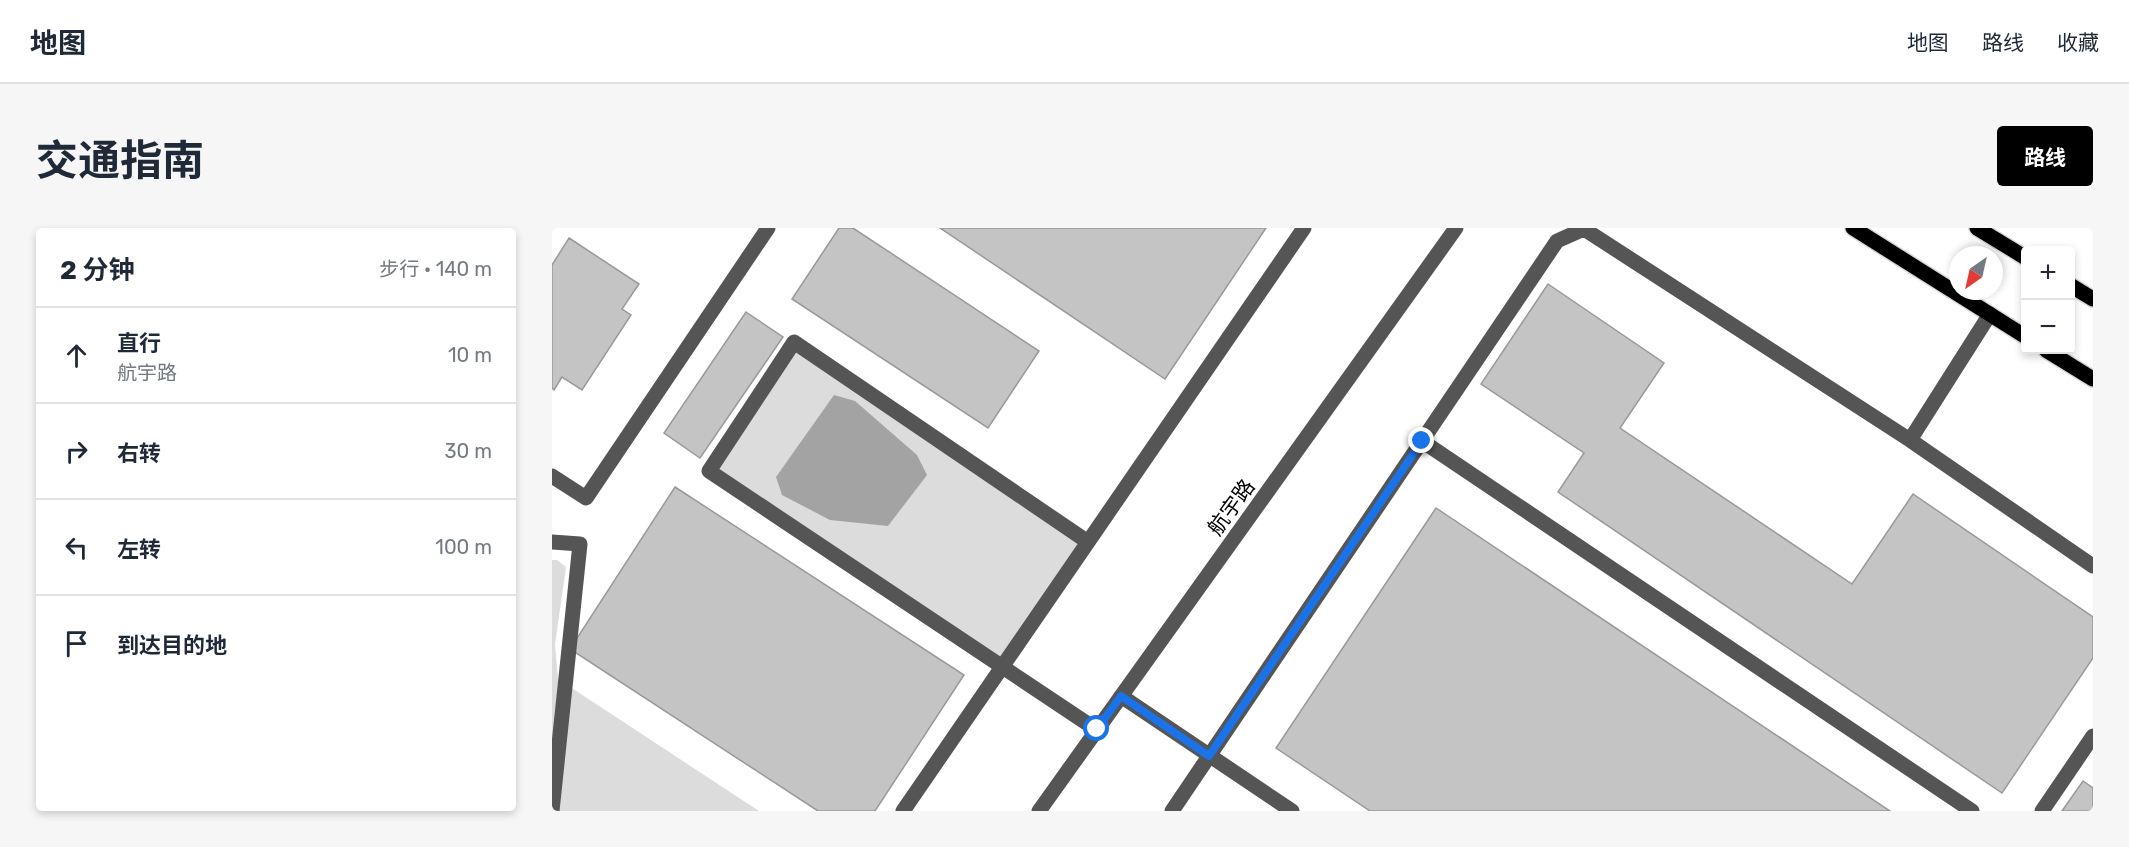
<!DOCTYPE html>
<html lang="zh">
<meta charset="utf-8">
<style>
body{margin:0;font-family:Rubik,"Noto Sans SC",sans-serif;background:#f6f6f7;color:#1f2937}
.controls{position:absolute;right:18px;top:18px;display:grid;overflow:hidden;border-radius:6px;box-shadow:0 3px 9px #0003}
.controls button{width:54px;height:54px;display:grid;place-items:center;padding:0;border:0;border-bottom:2px solid #e0e1e3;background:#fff;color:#1f2937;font:30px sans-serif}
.compass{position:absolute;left:1397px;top:18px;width:54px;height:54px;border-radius:50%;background:#fff;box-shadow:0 3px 9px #0003;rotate:214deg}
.stop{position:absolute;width:18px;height:18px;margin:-14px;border:4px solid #1a73e8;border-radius:50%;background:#fff}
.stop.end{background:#1a73e8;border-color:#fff;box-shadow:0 2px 6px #0008}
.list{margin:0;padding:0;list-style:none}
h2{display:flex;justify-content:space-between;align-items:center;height:78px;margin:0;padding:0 24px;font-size:26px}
h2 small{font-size:20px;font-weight:400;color:#747a83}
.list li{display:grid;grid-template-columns:39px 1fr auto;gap:18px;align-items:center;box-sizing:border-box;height:96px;padding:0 24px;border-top:2px solid #e0e1e3}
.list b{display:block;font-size:22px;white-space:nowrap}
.list p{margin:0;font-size:20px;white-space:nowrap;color:#747a83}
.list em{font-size:20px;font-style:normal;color:#747a83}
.icon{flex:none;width:33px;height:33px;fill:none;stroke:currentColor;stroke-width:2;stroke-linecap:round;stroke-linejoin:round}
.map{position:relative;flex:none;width:1541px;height:583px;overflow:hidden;border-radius:6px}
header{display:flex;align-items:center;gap:36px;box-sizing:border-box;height:84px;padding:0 30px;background:#fff;border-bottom:2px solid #e0e1e3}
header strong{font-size:28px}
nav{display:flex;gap:33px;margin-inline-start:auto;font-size:21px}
.intro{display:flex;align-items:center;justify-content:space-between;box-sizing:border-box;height:144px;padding:0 36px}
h1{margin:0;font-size:42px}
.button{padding:15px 27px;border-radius:6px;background:#000;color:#fff;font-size:21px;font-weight:700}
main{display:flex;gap:36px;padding:0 36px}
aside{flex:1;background:#fff;border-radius:6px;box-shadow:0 3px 9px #0003}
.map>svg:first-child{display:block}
</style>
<header>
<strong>地图</strong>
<nav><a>地图</a><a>路线</a><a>收藏</a></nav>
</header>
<div class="intro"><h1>交通指南</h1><a class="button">路线</a></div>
<main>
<aside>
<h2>2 分钟<small>步行 · 140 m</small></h2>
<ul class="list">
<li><svg class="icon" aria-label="ahead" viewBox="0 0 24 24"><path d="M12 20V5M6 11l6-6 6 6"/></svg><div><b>直行</b><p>航宇路</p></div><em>10 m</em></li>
<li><svg class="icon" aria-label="right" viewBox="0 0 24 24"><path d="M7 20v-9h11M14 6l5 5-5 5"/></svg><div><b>右转</b></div><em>30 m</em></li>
<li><svg class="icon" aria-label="left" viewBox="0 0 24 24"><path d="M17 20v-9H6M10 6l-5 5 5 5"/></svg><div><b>左转</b></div><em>100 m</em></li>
<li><svg class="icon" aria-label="arrive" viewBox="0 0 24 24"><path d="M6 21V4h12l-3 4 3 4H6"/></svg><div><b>到达目的地</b></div></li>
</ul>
</aside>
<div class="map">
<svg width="1541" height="583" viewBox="0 0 1541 583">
<rect width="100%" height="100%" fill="#fff"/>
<path fill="#dcdcdc" d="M242 114 536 314 451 438 157 243Z
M0 332H5L14 339 3 416 6 451 207 583H0Z"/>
<path fill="#a3a3a3" d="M282 167 303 173 365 227 375 247 336 298 278 292 230 267 224 249Z"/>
<path fill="#c4c4c4" stroke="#999" stroke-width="1.5" d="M287 0H301L487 123 436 200 240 71Z
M388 0H714L613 151Z
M17 10 87 56 70 81 79 87 30 162 10 149 2 162 0 160V37Z
M996 56 1112 135 1068 200 1300 356 1361 266 1541 389V430L1450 565 1006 264 1032 225 929 156Z
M194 84 231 109 148 230 112 205Z
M123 259 412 447 323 583H266L18 421Z
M884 280 1338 583H818L724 520Z
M1531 553 1541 560V583H1510Z"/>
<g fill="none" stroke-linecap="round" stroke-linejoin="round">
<defs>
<path id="major" d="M1301 0 1474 109
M1425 0 1474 30
M1518 57 1541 71
M1494 122 1541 151"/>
</defs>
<use href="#major" stroke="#dbdbdb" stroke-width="18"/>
<path stroke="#555" stroke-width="15" d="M1358 212 1438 86
M870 213 1420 583
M0 248 34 270 216 0
M0 314 28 316 0 583
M536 314 242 114 157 243 545 502
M569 468 740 583
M351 583 752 0
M487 583 904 0
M620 583 1005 13 1032 1 1358 212 1541 338
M1490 583 1541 508"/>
<use href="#major" stroke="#000" stroke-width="15"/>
</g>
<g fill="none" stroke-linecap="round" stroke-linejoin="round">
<path stroke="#1a73e8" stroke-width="8" d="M545 501 569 468 657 528 870 213"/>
</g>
<g text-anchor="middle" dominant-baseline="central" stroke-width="6" stroke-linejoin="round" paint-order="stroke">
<g font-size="21" fill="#000" stroke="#fff">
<text transform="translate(679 279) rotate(-54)">航宇路</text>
</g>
</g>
</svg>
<div class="controls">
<button>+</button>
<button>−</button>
</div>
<svg class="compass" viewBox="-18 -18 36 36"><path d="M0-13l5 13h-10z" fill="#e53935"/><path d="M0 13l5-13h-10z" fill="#747a83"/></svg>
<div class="stop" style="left:545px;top:501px"></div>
<div class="stop end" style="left:870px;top:213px"></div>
</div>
</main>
